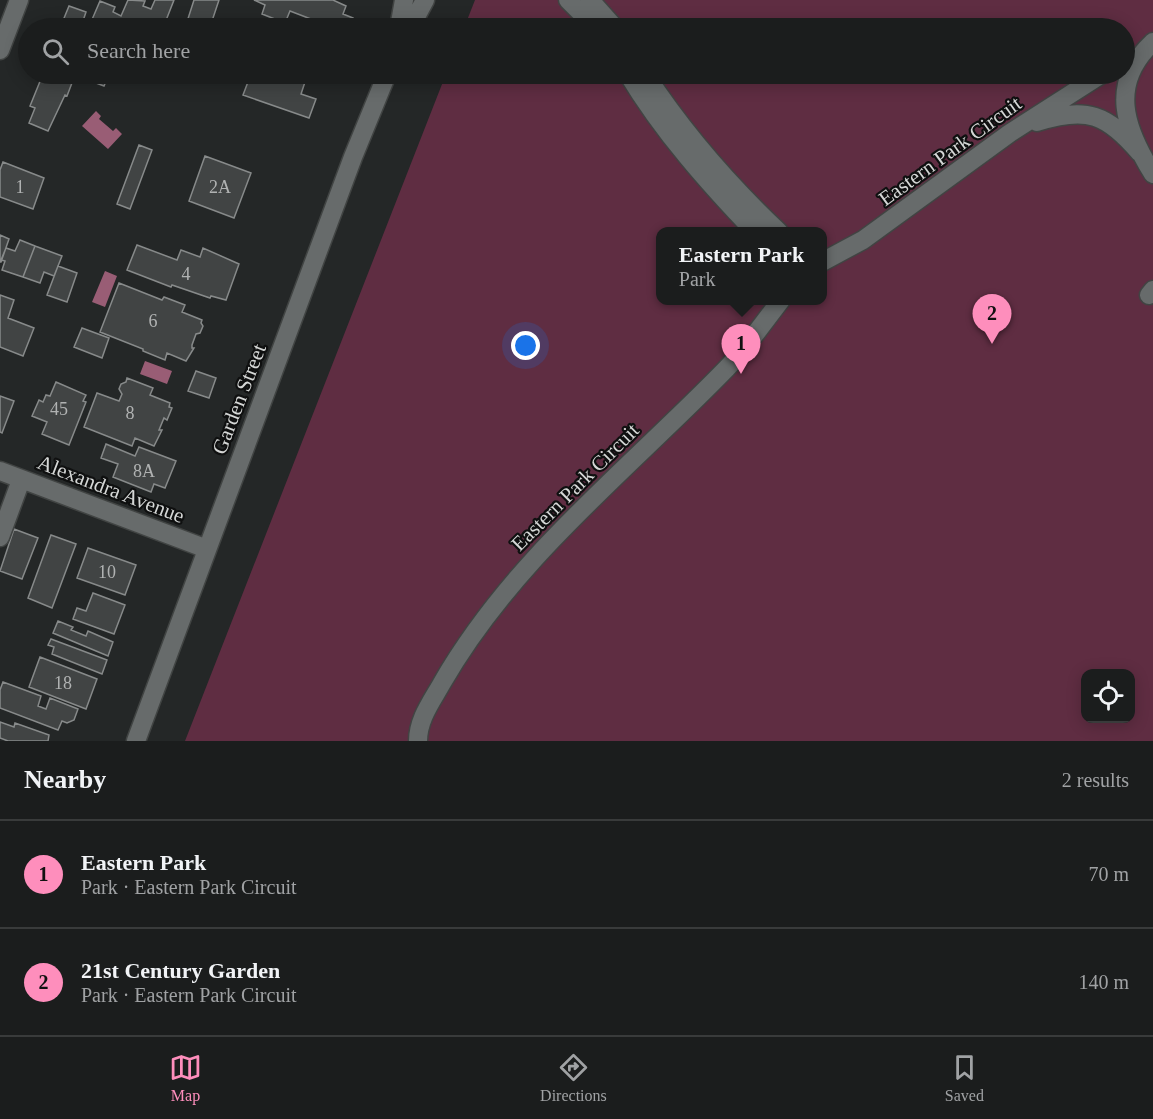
<!DOCTYPE html>
<meta charset="utf-8">
<style>
body{margin:0;font-family:"Times New Roman",serif;background:#242626;color:#f1f3f6}
.controls{position:absolute;right:18px;bottom:18px;display:grid;overflow:hidden;border-radius:12px;box-shadow:0 3px 15px #0003}
.controls button{width:54px;height:54px;display:grid;place-items:center;padding:0;border:0;border-bottom:2px solid #393b3b;background:#1b1d1d;color:#f1f3f6;font:30px sans-serif}
.you{position:absolute;left:526px;top:346px;width:21px;height:21px;margin:-15px;border:4px solid #fff;border-radius:50%;background:#1a73e8;box-shadow:0 0 0 9px #1a73e833}
.badge{display:grid;place-items:center;width:39px;height:39px;border-radius:50%;background:#fe8ebc;color:#111;font-size:20px;font-weight:700}
.pin{position:absolute;translate:-50% -50px;filter:drop-shadow(0 2px 3px #0008)}
.pin::after{content:'';position:absolute;top:32px;width:21px;height:18px;background:inherit;clip-path:polygon(0 0,100% 0,50% 100%)}
.popup{position:absolute;left:656px;top:227px;width:171px;height:78px;box-sizing:border-box;display:grid;place-content:center;border-radius:12px;background:#1b1d1d;filter:drop-shadow(0 2px 4px #0005);font-size:20px;white-space:nowrap;color:#a0a2a4}
.popup b{font-size:22px;color:#f1f3f6}
.popup::after{content:'';position:absolute;left:50%;top:100%;margin-left:-12px;border:12px solid transparent;border-top-color:#1b1d1d}
.list{margin:0;padding:0;list-style:none}
h2{display:flex;justify-content:space-between;align-items:center;height:78px;margin:0;padding:0 24px;font-size:26px}
h2 small{font-size:20px;font-weight:400;color:#a0a2a4}
.list li{display:grid;grid-template-columns:39px 1fr auto;gap:18px;align-items:center;box-sizing:border-box;height:108px;padding:0 24px;border-top:2px solid #393b3b}
.list b{display:block;font-size:22px;white-space:nowrap}
.list p{margin:0;font-size:20px;white-space:nowrap;color:#a0a2a4}
.list em{font-size:20px;font-style:normal;color:#a0a2a4}
.icon{flex:none;width:33px;height:33px;fill:none;stroke:currentColor;stroke-width:2;stroke-linecap:round;stroke-linejoin:round}
.map{position:relative;flex:none;width:1153px;height:741px;overflow:hidden}
.search{position:absolute;background:#1b1d1d;box-shadow:0 3px 15px #0003;left:18px;right:18px;top:18px;height:66px;display:flex;align-items:center;gap:15px;box-sizing:border-box;padding:0 21px;border-radius:33px;color:#a0a2a4;font-size:22px}
.sheet{height:294px;background:#1b1d1d}
nav{display:flex;justify-content:space-around;align-items:center;box-sizing:border-box;height:84px;border-top:2px solid #393b3b;background:#1b1d1d;font-size:16px;color:#a0a2a4}
nav a{display:grid;justify-items:center;gap:3px}
nav .on{color:#fe8ebc}
.map>svg:first-child{display:block}
</style>
<div class="map">
<svg width="1153" height="741" viewBox="0 0 1153 741">
<rect width="100%" height="100%" fill="#242727"/>
<path fill="#5f2d42" fill-rule="evenodd" d="M475 0H1153V741H185L446 74H1124V28H464ZM660 232H822V300H660ZM1086 674H1130V718H1086Z"/>
<path fill="#995d75" d="M96 111 101 116 99 119 113 131 116 128 122 134 108 149 82 126Z
M105 271 117 276 105 307 92 302Z
M145 361 172 371 167 384 140 374Z"/>
<path fill="#414444" stroke="#878a8a" stroke-width="1.5" d="M128 0 145 1 143 6 151 9 155 0H174L163 28H60L69 6 86 12 84 18 91 22 100 1 115 7 113 12 121 16Z
M194 0H219L211 24 222 28H185Z
M254 0H333L346 6 343 14 353 18 349 28H313L316 21 290 11 285 23 262 14 265 5Z
M43 74H109L104 86 75 75 67 96 65 95 48 131 29 123 35 108 30 106Z
M251 74H304L303 78 306 79 301 94 316 99 309 118 243 95Z
M139 145 152 150 130 209 117 204Z
M205 156 251 173 234 218 189 201Z
M3 162 44 178 33 209 0 197V170Z
M0 235 9 239 1 262H0Z
M20 240 35 246 23 277 2 270 5 261 1 260 6 248 15 251Z
M137 245 177 260 181 250 200 257 203 248 239 264 226 300 211 296 210 298 172 285 171 287 127 270Z
M35 246 62 256 54 276 44 272 40 283 23 277Z
M58 266 77 273 67 302 47 295Z
M119 283 162 300 164 297 185 305 182 312 202 320 201 323 203 326 200 333 196 334 192 345V348H194L186 361 167 353 165 360 143 351V349L100 332Z
M0 295 14 300 8 318 34 328 23 356 0 347Z
M82 328 109 338 102 358 74 347Z
M196 371 216 378 209 398 188 391Z
M127 378 153 388 150 395 170 403 169 407 172 408 167 420 164 418 159 430H162L154 446 135 438 132 446 84 427 97 393 119 401 122 394 119 389 121 384 126 382Z
M56 382 86 395 83 401 86 402 69 445 42 434 47 422 32 416 39 400 43 402 46 395 50 396Z
M0 396 14 401 2 433 0 432Z
M106 444 135 456 139 447 176 461 165 488 154 484 151 492 113 477 118 464 101 458Z
M14 529 38 538 22 579 0 571Z
M51 535 76 544 52 608 28 598Z
M88 548 136 565 125 595 77 578Z
M93 593 125 605 114 634 73 619 77 608 86 611Z
M58 621 73 627 71 630 86 636 88 631 113 642 108 656 53 633Z
M51 639 107 660 102 674 52 654 54 647 48 645Z
M40 657 97 679 86 709 29 687Z
M3 682 41 696 38 706 46 709 50 698 78 709 74 720 67 723 62 721 58 730 0 708V690Z
M0 722 14 727 15 723 49 735 48 741H8L0 738Z"/>
<g fill="none" stroke-linecap="round" stroke-linejoin="round">
<defs>
<path id="minor" d="M568 0 596 28
M590 0 615 28
M399 28 404 0
M410 28 425 0
M1153 42C1108 84 1125 129 1153 174
M0 50 19 0
M628 74C663 132 708 183 755 232
M645 74C683 132 728 184 779 232
M1037 122C1087 106 1107 114 1140 153
M822 262 863 240 1010 133 1102 74
M1149 295 1153 290
M0 471 207 549
M0 537 21 480
M136 741 353 157 387 74
M418 741C418 719 432 701 442 683 514 558 628 470 727 368L740 354 781 300"/>
</defs>
<use href="#minor" stroke="#414443" stroke-width="21"/>
<use href="#minor" stroke="#676b6b" stroke-width="18"/>
</g>
<g text-anchor="middle" dominant-baseline="central" stroke-width="4.5" stroke-linejoin="round" paint-order="stroke">
<g font-size="18" fill="#b0b2b2">
<text x="20" y="187">1</text>
<text x="220" y="187">2A</text>
<text x="186" y="274">4</text>
<text x="153" y="321">6</text>
<text x="59" y="409">45</text>
<text x="130" y="413">8</text>
<text x="144" y="471">8A</text>
<text x="107" y="572">10</text>
<text x="63" y="683">18</text>
</g>
<g font-size="21" fill="#d5d7d6" stroke="#0f1010">
<text transform="translate(950 151) rotate(-36)">Eastern Park Circuit</text>
<text transform="translate(239 399) rotate(-69)">Garden Street</text>
<text transform="translate(575 487) rotate(-45)">Eastern Park Circuit</text>
<text transform="translate(111 489) rotate(21)">Alexandra Avenue</text>
</g>
</g>
</svg>
<div class="controls">
<button><svg class="icon" aria-label="locate" viewBox="0 0 24 24"><circle cx="12" cy="12" r="6"/><path d="M12 2v4M12 18v4M2 12h4M18 12h4"/></svg></button>
</div>
<div class="you"></div>
<div class="pin badge" style="left:741px;top:374px">1</div>
<div class="popup"><b>Eastern Park</b>Park</div>
<div class="pin badge" style="left:992px;top:344px">2</div>
<div class="search"><svg class="icon" aria-label="search" viewBox="0 0 24 24"><circle cx="10" cy="10" r="6"/><path d="M15 15l6 6"/></svg>Search here</div>
</div>
<section class="sheet">
<h2>Nearby<small>2 results</small></h2>
<ul class="list">
<li><span class="badge">1</span><div><b>Eastern Park</b><p>Park · Eastern Park Circuit</p></div><em>70 m</em></li>
<li><span class="badge">2</span><div><b>21st Century Garden</b><p>Park · Eastern Park Circuit</p></div><em>140 m</em></li>
</ul>
</section>
<nav>
<a class="on"><svg class="icon" aria-label="map" viewBox="0 0 24 24"><path d="M3 6l6-2 6 2 6-2v14l-6 2-6-2-6 2zM9 4v14M15 6v14"/></svg>Map</a>
<a><svg class="icon" aria-label="directions" viewBox="0 0 24 24"><path d="M12 3l9 9-9 9-9-9zM9 14v-3h6M13 9l2 2-2 2"/></svg>Directions</a>
<a><svg class="icon" aria-label="saved" viewBox="0 0 24 24"><path d="M7 4h10v16l-5-4-5 4z"/></svg>Saved</a>
</nav>
